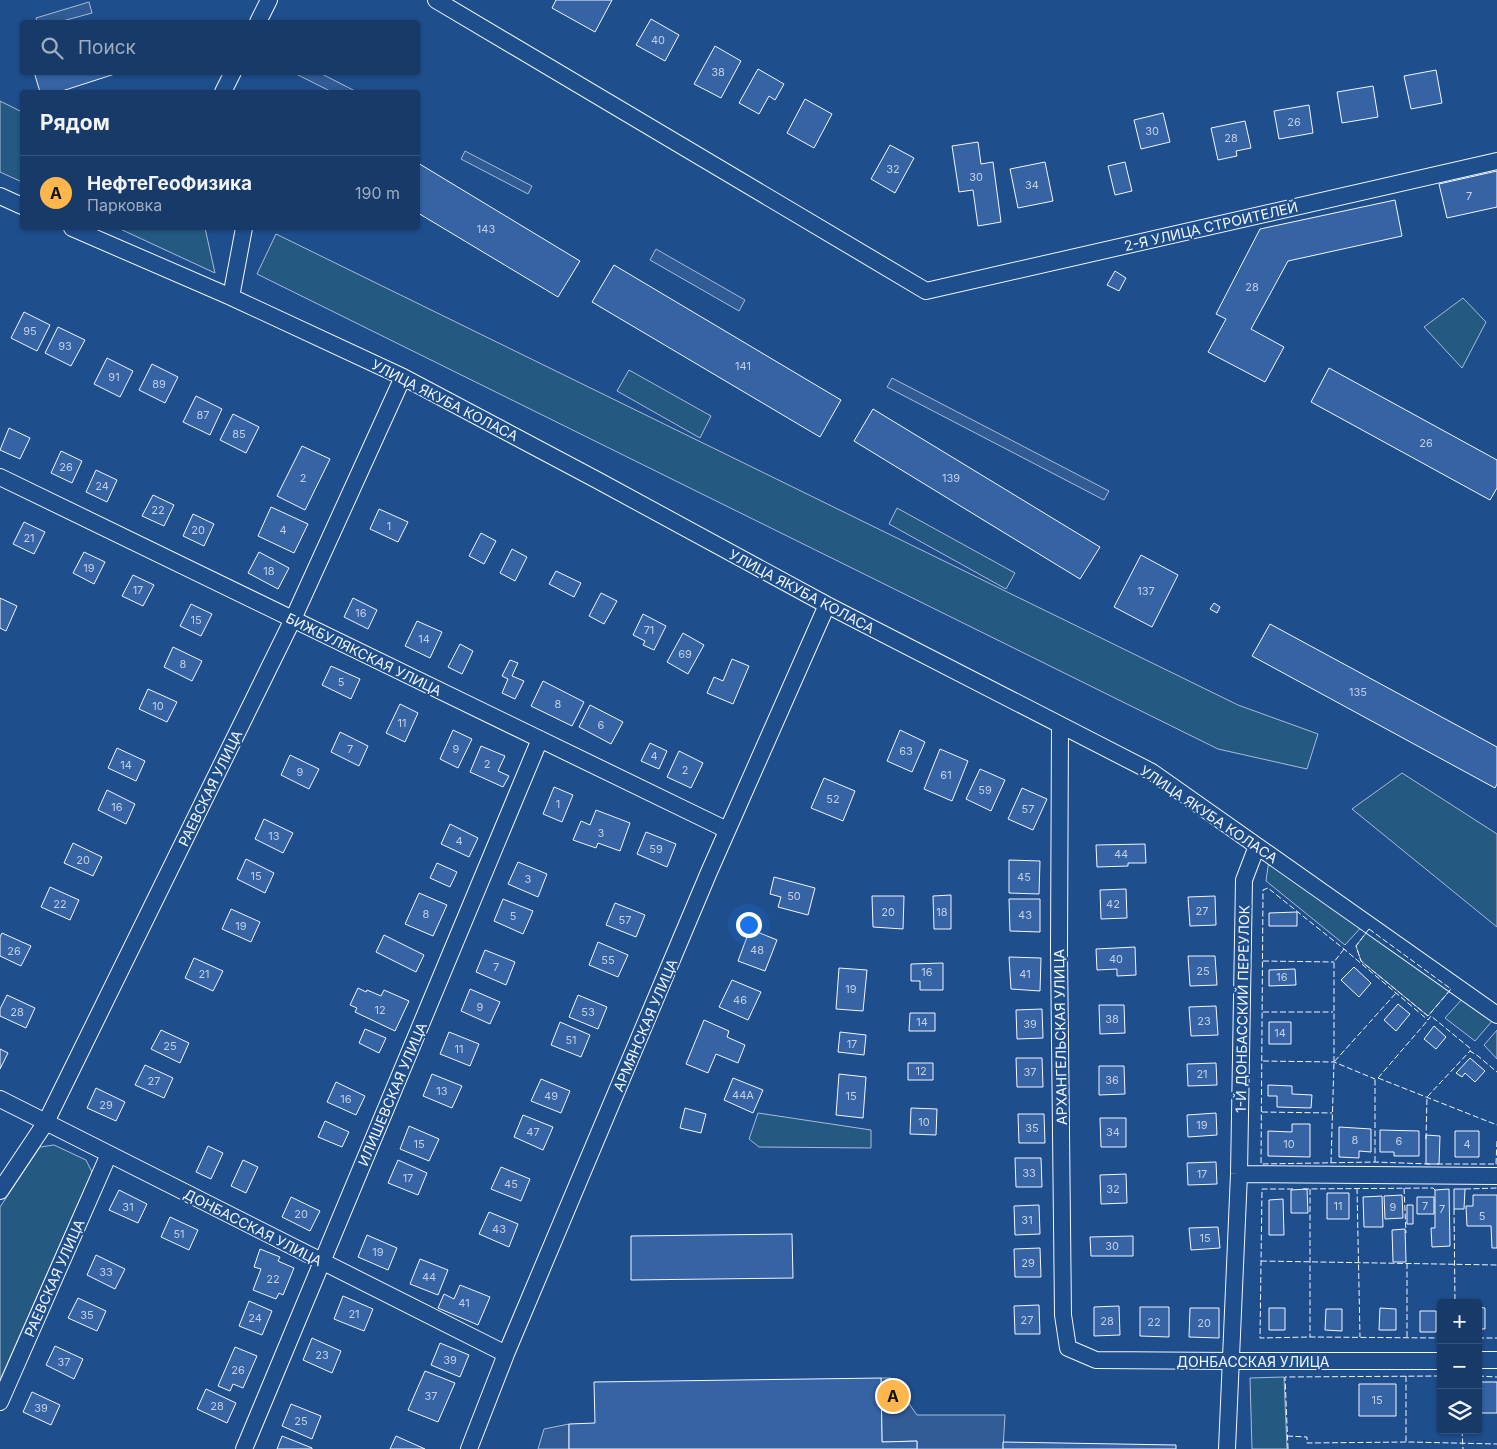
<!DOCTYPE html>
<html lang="ru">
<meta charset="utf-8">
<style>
body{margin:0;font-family:Inter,sans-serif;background:#244571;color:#f1f3f6}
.controls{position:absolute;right:15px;bottom:15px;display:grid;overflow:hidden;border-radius:5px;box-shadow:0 1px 4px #0004}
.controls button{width:45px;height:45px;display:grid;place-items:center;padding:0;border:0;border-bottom:1px solid #36547d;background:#173a69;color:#f1f3f6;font:25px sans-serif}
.you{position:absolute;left:748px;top:924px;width:18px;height:18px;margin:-12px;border:4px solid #fff;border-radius:50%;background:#1a73e8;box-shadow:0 0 0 8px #1a73e833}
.badge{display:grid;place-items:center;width:32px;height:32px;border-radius:50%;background:#ffb74d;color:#111;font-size:16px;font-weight:700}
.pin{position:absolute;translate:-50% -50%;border:2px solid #fff;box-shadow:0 1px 5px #0006}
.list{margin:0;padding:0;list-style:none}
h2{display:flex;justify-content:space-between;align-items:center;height:65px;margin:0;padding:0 20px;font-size:21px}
h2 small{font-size:16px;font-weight:400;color:#9eadc0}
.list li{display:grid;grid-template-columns:32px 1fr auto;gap:15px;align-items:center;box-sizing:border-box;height:75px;padding:0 20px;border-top:1px solid #36547d}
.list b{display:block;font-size:19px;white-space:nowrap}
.list p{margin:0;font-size:16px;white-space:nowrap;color:#9eadc0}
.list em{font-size:16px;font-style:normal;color:#9eadc0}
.icon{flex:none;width:28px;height:28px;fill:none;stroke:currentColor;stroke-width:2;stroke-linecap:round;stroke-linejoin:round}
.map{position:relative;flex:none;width:1497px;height:1449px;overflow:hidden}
.search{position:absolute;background:#173a69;box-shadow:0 1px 4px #0004;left:20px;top:20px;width:400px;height:55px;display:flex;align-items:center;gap:12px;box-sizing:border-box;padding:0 18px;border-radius:5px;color:#9eadc0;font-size:19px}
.panel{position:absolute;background:#173a69;box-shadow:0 1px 4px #0004;left:20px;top:90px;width:400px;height:140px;border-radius:5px}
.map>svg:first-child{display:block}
</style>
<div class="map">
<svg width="1497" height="1449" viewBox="0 0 1497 1449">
<rect width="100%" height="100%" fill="#1f4e8c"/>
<path fill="#245a82" stroke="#a8bbd7" d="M0 101 22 112V182L0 172Z
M118 228H205L215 273Z
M276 234 1238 705 1318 734 1307 769 1218 749 257 274Z
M1463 298 1486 322 1462 368 1424 327Z
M629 370 711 416 700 438 617 391Z
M897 508 1015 573 1006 589 889 524Z
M1402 773 1497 834V927L1352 809Z
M1269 859 1364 924 1345 945 1266 881Z
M1369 929 1451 989 1428 1016 1361 961 1356 946Z
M1463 998 1493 1020 1475 1041 1445 1018Z
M1497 1030V1059L1484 1045Z
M758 1113 871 1130V1148L759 1147 749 1139Z
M54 1145 86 1160 92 1172 0 1380V1207L40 1147Z
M1284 1377 1287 1449H1252L1250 1378Z"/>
<path fill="#305b95" stroke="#a8bbd7" d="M89 2 92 13 59 22H37L36 18Z
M297 73H320L357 92H332L296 74Z
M465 151 532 186 528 194 461 159Z
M656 249 745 300 739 311 650 260Z
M892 378 1109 491 1104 500 887 387Z
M881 1378H891L917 1415H1005L1003 1449H917V1441L882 1442Z
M569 1424V1449H538L544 1429Z"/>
<path fill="#3563a3" stroke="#f2f6ff" d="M556 0H612L595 32 552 8Z
M651 19 679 35 665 61 636 45Z
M715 46 741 61 721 98 694 84Z
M758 69 784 84 775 100 769 96 759 114 739 103Z
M1436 70 1442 103 1411 109 1404 76Z
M34 72H121L59 92H40Z
M1373 86 1378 117 1342 123 1337 92Z
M805 99 832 114 814 148 787 133Z
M1309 105 1313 133 1279 139 1274 111Z
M1163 113 1170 142 1141 149 1134 120Z
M1245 121 1251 148 1236 151 1237 156 1218 160 1211 128Z
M978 142 981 164 993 162 1001 222 978 226 973 190 959 192 952 146Z
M890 145 914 158 895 193 871 179Z
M1045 162 1053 201 1018 208 1010 169Z
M1125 162 1132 191 1115 195 1108 166Z
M418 163 580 261 558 297 418 213Z
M1497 171V207L1447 218 1439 184Z
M1395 200 1402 236 1288 261 1251 329 1284 347 1265 382 1208 352 1226 319 1216 314 1260 229Z
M614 265 841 400 820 437 592 302Z
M1115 271 1126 278 1119 291 1107 285Z
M24 312 50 325 37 351 11 338Z
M58 327 85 340 71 366 45 353Z
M107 358 133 371 120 397 94 384Z
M152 364 178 377 165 403 139 390Z
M1329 368 1497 460V488L1490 500 1311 402Z
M196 396 222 409 210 435 183 422Z
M873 409 1100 547 1080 579 854 441Z
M233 414 259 427 246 453 220 440Z
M9 428 30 438 20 459 0 450Z
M302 446 330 459 305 510 277 496Z
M61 451 82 461 72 483 51 473Z
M96 470 117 480 107 502 86 492Z
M153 495 174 505 164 526 142 516Z
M271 507 308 524 294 553 258 536Z
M379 509 408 522 398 542 370 529Z
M193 514 214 524 204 546 183 536Z
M24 522 45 532 34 554 13 544Z
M481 533 496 541 484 564 469 556Z
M512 549 527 557 515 581 500 573Z
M84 552 105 562 94 584 73 573Z
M259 552 289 568 278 589 248 573Z
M1141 555 1178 575 1152 627 1114 607Z
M556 571 581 583 574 597 549 584Z
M133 575 154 585 143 606 122 596Z
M601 593 617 601 604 624 589 616Z
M0 598 17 606 6 631 0 628Z
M353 598 377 610 368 629 344 617Z
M1214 603 1220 607 1217 613 1210 609Z
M191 604 212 614 201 636 180 626Z
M643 614 666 626 654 650 643 645 645 641 633 635Z
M417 621 442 632 430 658 405 646Z
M1270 624 1497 747V784L1495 788 1252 656Z
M683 633 704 645 688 674 667 662Z
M460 644 473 651 462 674 448 667Z
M173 647 202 661 192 681 164 667Z
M732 659 749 666 733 704 707 693 714 677 723 681Z
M510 660 518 663 512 676 524 681 515 699 502 693 508 679 502 676Z
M331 666 360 679 351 699 322 685Z
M543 681 584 702 572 726 531 706Z
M148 689 177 702 167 722 139 709Z
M400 704 418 713 405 742 386 733Z
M590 705 623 722 611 744 579 727Z
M453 730 472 739 458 768 440 759Z
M900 730 925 742 912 772 887 761Z
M340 732 368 746 359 766 331 752Z
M650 743 667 751 659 769 641 761Z
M481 746 505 756 498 771 509 776 503 787 470 772Z
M117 748 145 761 136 781 108 768Z
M940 749 968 761 952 801 924 789Z
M679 751 703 763 691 788 667 777Z
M290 755 319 769 309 789 281 775Z
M980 769 1005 780 991 811 966 799Z
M824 778 855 791 843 821 811 808Z
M554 787 573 795 562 822 543 814Z
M1022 788 1047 799 1033 830 1008 819Z
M107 790 135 804 126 824 98 810Z
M596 810 630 823 620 851 598 843 596 848 573 840 581 821 590 825Z
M264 819 293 833 283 853 255 839Z
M450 824 478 838 469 857 441 844Z
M646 832 676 844 667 867 637 854Z
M73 843 102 857 93 876 64 863Z
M1145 844 1146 863H1128V866L1097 867 1096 845Z
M246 859 274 873 265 893 237 879Z
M1009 860 1040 861 1039 894 1009 893Z
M518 862 547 874 538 897 508 884Z
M437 863 457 872 450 887 430 878Z
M774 877 815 888 808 915 778 907 781 897 770 894Z
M50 887 79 900 70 920 41 907Z
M1126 889 1127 918 1101 919 1100 890Z
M419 893 447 905 433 936 405 924Z
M951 895V929H934L933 896Z
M872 896H904L903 929 873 927Z
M1215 896 1216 925 1190 926 1188 897Z
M503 899 533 911 523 934 494 921Z
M1009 899H1040V932L1010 931Z
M615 903 645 915 636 937 606 925Z
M231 909 260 922 251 942 222 929Z
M1297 912V926H1269V913Z
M750 929 777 940 765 971 738 961Z
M2 933 31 946 21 966 0 956V937Z
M384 935 424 955 416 972 376 952Z
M598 942 628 955 618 977 589 965Z
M1135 947 1136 975 1117 976V969L1097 970 1096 949Z
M485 950 515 962 506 985 476 972Z
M1188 956H1215L1217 985 1190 986Z
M1009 957 1041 958 1040 991 1011 989Z
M194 958 223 971 213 991 185 978Z
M943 963V990H920V981H911V964Z
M1354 967 1371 983 1359 997 1341 980Z
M839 968 867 970 863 1011 836 1009Z
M1295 969 1296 985 1269 986V970Z
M732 980 761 992 748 1020 719 1007Z
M358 988 366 992 367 990 381 996 384 990 409 1001 395 1031 355 1012 357 1008 350 1005Z
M470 989 500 1002 490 1024 461 1011Z
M7 995 35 1008 26 1028 0 1016V1009Z
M578 995 607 1007 598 1029 569 1017Z
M1398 1004 1410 1014 1396 1031 1384 1020Z
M1099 1005H1124L1125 1033 1100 1034Z
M1216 1006 1218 1035 1191 1036 1189 1007Z
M1042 1009 1043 1038 1017 1039 1016 1010Z
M910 1013H935V1031H909Z
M704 1020 729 1031 727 1037 745 1045 738 1063 716 1054 708 1073 686 1064Z
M560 1022 590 1035 581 1057 551 1045Z
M1269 1022H1291V1044H1269Z
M1434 1026 1446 1037 1436 1049 1424 1039Z
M365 1029 386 1038 379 1053 359 1043Z
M161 1030 189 1043 180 1063 151 1049Z
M449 1032 479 1044 470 1066 440 1054Z
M840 1032 866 1035 864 1055 838 1052Z
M0 1049 8 1053 0 1069Z
M1016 1058H1042L1043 1087H1017Z
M1470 1058 1485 1071 1475 1082 1465 1073 1462 1077 1456 1073Z
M908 1063H933V1080H908Z
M1216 1063 1217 1085 1188 1086 1187 1064Z
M145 1065 173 1078 164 1098 135 1085Z
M1099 1066H1124L1125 1094 1099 1095Z
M432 1074 462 1086 452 1108 423 1096Z
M839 1074 866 1077 863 1118 836 1115Z
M733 1078 763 1090 753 1113 724 1100Z
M541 1079 570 1091 561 1113 531 1101Z
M336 1082 365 1096 356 1115 327 1102Z
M1268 1085 1292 1086V1094L1312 1095 1311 1108 1277 1107V1096H1268Z
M96 1088 125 1102 116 1121 87 1108Z
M685 1108 706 1114 701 1133 680 1128Z
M911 1108 937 1109 936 1135 910 1134Z
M1216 1113 1217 1135 1188 1137 1187 1115Z
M1018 1114H1044L1045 1143H1019Z
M523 1115 553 1127 543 1150 514 1137Z
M1100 1118H1126V1147H1101Z
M325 1121 349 1132 342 1147 318 1137Z
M1292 1124H1310V1157L1268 1156V1131L1292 1132Z
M409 1126 439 1139 429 1161 400 1149Z
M1339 1127 1371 1129V1152L1359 1151V1158L1339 1157Z
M1380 1130 1419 1131V1156H1394V1152H1380Z
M1455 1131H1479V1157H1455Z
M1426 1135 1440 1136 1439 1164H1426Z
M208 1146 223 1153 211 1179 196 1172Z
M1015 1158H1041L1042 1187H1016Z
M243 1160 258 1167 246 1193 231 1186Z
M398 1160 427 1173 418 1195 388 1183Z
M1216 1162 1217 1184 1188 1185 1187 1163Z
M501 1167 530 1179 521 1201 491 1189Z
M1126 1174 1127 1203 1101 1204 1100 1175Z
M1307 1189 1308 1213H1291V1190Z
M1449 1189 1450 1246 1432 1247 1431 1228H1435V1190Z
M1454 1189H1465L1464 1209H1454Z
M119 1190 147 1204 138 1223 109 1210Z
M1327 1193H1349V1219H1327Z
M1402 1195 1403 1218 1385 1219 1384 1196Z
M1473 1195H1497V1248H1492L1491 1226H1467L1466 1206H1473Z
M1382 1196 1383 1227H1364L1363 1197Z
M291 1197 320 1211 310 1231 282 1217Z
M1417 1197H1434V1214H1417Z
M1283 1199 1284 1235H1269V1200Z
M1039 1205 1040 1234 1015 1235 1014 1206Z
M1407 1205H1413V1224H1407Z
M489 1212 518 1224 509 1247 479 1234Z
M170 1217 198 1230 189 1250 161 1237Z
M1218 1227 1220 1248 1191 1250 1189 1228Z
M1405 1229 1406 1262H1393L1392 1230Z
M792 1234 793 1278 631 1280V1236Z
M367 1235 397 1248 388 1270 358 1257Z
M1133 1236V1256H1091L1090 1237Z
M1040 1248 1041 1277H1015L1014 1249Z
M260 1249 280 1257 278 1261 294 1268 283 1295 279 1293 276 1299 253 1290 261 1269 254 1267Z
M96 1255 125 1269 115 1289 87 1275Z
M420 1259 448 1270 438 1295 410 1284Z
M460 1285 490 1297 478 1325 438 1308 444 1294 454 1299Z
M343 1296 373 1309 364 1331 334 1319Z
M78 1298 106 1311 97 1331 68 1318Z
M249 1301 272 1311 262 1335 239 1326Z
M1039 1305 1040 1334H1015L1014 1306Z
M1119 1306 1120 1335 1094 1336V1307Z
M1140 1307H1169V1337L1140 1336Z
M1478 1307 1485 1308V1329H1478Z
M1190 1308H1219V1338L1189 1337Z
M1269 1308H1285V1330H1269Z
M1380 1308 1396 1309V1330H1379Z
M1326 1309H1342V1331L1325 1330Z
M1420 1311H1436V1332H1420Z
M312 1338 341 1351 332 1373 303 1360Z
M440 1343 469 1355 460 1377 431 1365Z
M55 1346 83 1359 74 1379 46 1365Z
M235 1347 257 1356 243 1388 233 1384 230 1391 218 1386Z
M425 1371 455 1383 438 1422 408 1410Z
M881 1378 882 1442 917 1441V1449H569V1424L595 1423 594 1382Z
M1478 1382H1497V1413H1478Z
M1359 1384H1396V1416H1359Z
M206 1389 236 1403 227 1423 197 1409Z
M32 1392 60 1405 51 1425 23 1412Z
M291 1404 321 1416 312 1439 282 1426Z
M282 1436 312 1448V1449H277Z
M396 1436 425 1449H390Z
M1003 1442 1176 1445V1449H1003Z"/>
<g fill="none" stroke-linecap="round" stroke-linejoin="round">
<defs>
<path id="street" d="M436 0 926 291 1497 161
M258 22 269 0
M223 92 233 72
M0 196 22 206
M72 228 231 297 403 377 597 480 827 605 1152 772 1497 1015
M231 297 244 228
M0 477 727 830
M1060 725 1059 950 1063 1315 1068 1348 1096 1360 1231 1361H1441
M0 1099 506 1354
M1239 1174 1497 1176
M0 1191 46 1122 293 619 403 377
M1478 1360H1497
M0 1402 109 1154
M244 1449 540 739
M469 1449 506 1354 709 872 827 605
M1227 1449 1239 1174 1244 880 1257 846"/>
</defs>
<use href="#street" stroke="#f2f6ff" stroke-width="18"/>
<use href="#street" stroke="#1f4e8c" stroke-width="16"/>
<path stroke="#f2f6ff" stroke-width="1" stroke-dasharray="6 2.5" stroke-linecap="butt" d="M1369 929 1451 989 1428 1016 1361 961 1356 946Z
M1263 961 1334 962
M1263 1012H1333
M1263 1061 1334 1062 1375 1079
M1334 1062V962L1344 949
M1378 1078 1497 1125
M1378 1078 1428 1020
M1262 1112 1332 1113
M1426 1139 1427 1097 1470 1051
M1375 1162V1079
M1331 1163 1334 1062 1396 993
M1430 1164 1375 1162 1261 1164 1263 890 1268 888 1344 949 1428 1020 1431 1016 1471 1049 1470 1051 1478 1056 1497 1072
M1437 1164H1497
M1496 1164 1497 1140
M1357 1188 1360 1337
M1404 1188 1406 1233
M1293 1189H1262L1260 1338 1310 1337 1441 1338
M1303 1189 1433 1188 1435 1190
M1310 1189V1337
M1465 1189 1497 1188
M1454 1209 1455 1303
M1261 1261 1497 1265
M1407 1263V1338
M1478 1338H1497
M1406 1376V1442
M1478 1376 1497 1377
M1462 1430 1463 1449
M1287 1436 1307 1437V1443L1410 1442 1497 1444
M1288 1449 1285 1377 1441 1376"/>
</g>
<g text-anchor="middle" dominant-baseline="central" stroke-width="4" stroke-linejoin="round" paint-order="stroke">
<g font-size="11" fill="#c3d1e8">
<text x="658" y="40">40</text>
<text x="718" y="72">38</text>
<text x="1294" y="122">26</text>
<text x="1152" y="131">30</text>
<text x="1231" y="138">28</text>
<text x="893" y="169">32</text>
<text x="976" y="177">30</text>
<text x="1032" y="185">34</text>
<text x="1469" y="196">7</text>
<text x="486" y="229">143</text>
<text x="1252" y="287">28</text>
<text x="30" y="331">95</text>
<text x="65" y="346">93</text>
<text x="743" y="366">141</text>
<text x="114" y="377">91</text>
<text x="159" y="384">89</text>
<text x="203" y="415">87</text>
<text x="239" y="434">85</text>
<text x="1426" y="443">26</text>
<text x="66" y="467">26</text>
<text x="303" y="478">2</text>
<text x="951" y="478">139</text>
<text x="102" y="486">24</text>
<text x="158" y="510">22</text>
<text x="389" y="526">1</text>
<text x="198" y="530">20</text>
<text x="283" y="530">4</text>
<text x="29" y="538">21</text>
<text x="89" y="568">19</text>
<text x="269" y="571">18</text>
<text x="138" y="590">17</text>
<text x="1146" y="591">137</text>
<text x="361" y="613">16</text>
<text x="196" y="620">15</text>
<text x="649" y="630">71</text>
<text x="424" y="639">14</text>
<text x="685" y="654">69</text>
<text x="183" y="664">8</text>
<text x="341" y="682">5</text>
<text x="1358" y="692">135</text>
<text x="558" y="704">8</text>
<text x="158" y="706">10</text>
<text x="402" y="723">11</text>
<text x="601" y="725">6</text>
<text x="350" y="749">7</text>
<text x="456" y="749">9</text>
<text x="906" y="751">63</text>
<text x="654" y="756">4</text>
<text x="487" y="764">2</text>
<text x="126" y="765">14</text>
<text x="685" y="770">2</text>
<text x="300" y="772">9</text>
<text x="946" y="775">61</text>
<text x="985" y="790">59</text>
<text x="833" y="799">52</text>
<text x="558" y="804">1</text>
<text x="117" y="807">16</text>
<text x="1028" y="809">57</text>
<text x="601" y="833">3</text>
<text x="274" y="836">13</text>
<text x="459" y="841">4</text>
<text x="656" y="849">59</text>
<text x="1121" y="854">44</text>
<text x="83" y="860">20</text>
<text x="256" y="876">15</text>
<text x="1024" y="877">45</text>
<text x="528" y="879">3</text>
<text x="794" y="896">50</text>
<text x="60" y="904">22</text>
<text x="1113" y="904">42</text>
<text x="1202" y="911">27</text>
<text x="888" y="912">20</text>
<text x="942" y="912">18</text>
<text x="426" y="914">8</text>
<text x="1025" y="915">43</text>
<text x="513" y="916">5</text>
<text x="625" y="920">57</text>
<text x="241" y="926">19</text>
<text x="757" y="950">48</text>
<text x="14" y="951">26</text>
<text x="1116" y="959">40</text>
<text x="608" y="960">55</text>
<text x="496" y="967">7</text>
<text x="1203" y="971">25</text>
<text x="927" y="972">16</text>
<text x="204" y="974">21</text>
<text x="1025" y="974">41</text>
<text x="1282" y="977">16</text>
<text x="851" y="989">19</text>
<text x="740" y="1000">46</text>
<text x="480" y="1007">9</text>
<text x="380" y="1010">12</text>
<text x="17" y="1012">28</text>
<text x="588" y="1012">53</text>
<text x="1112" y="1019">38</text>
<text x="1204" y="1021">23</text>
<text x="922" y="1022">14</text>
<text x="1030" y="1024">39</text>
<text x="1280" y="1033">14</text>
<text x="571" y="1040">51</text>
<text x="852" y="1044">17</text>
<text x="170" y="1046">25</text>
<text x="459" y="1049">11</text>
<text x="921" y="1071">12</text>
<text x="1030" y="1072">37</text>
<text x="1202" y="1074">21</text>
<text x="1112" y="1080">36</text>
<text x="154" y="1081">27</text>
<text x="442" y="1091">13</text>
<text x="743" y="1095">44А</text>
<text x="551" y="1096">49</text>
<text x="851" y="1096">15</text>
<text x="346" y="1099">16</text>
<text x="106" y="1105">29</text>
<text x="924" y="1122">10</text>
<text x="1202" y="1125">19</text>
<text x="1032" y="1128">35</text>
<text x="533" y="1132">47</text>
<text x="1113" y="1132">34</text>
<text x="1355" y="1140">8</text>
<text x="1399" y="1141">6</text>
<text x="419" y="1144">15</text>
<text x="1289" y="1144">10</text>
<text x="1467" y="1144">4</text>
<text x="1029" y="1173">33</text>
<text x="1202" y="1174">17</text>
<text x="408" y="1178">17</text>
<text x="511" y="1184">45</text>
<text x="1113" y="1189">32</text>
<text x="1338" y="1206">11</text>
<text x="1425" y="1206">7</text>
<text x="128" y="1207">31</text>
<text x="1393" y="1207">9</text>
<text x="1442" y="1209">7</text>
<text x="301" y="1214">20</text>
<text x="1482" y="1216">5</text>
<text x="1027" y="1220">31</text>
<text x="499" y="1229">43</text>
<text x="179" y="1234">51</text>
<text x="1205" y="1238">15</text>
<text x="1112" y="1246">30</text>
<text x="378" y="1252">19</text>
<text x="1028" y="1263">29</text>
<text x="106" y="1272">33</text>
<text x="429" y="1277">44</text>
<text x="273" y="1279">22</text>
<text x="464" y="1303">41</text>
<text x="354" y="1314">21</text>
<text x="87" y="1315">35</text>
<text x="255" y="1318">24</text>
<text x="1027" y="1320">27</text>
<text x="1107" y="1321">28</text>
<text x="1154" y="1322">22</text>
<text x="1204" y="1323">20</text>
<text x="322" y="1355">23</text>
<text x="450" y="1360">39</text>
<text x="64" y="1362">37</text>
<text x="238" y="1370">26</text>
<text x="431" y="1396">37</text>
<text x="1377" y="1400">15</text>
<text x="217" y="1406">28</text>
<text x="41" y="1408">39</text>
<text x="301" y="1421">25</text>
</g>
<g font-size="14" fill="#f2f6ff" stroke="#1f4e8c">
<text transform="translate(1211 226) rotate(-13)">2-Я УЛИЦА СТРОИТЕЛЕЙ</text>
<text transform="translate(445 400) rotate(27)">УЛИЦА ЯКУБА КОЛАСА</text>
<text transform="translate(802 591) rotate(28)">УЛИЦА ЯКУБА КОЛАСА</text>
<text transform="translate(364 654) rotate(26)">БИЖБУЛЯКСКАЯ УЛИЦА</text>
<text transform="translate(210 788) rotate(-64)">РАЕВСКАЯ УЛИЦА</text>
<text transform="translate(1209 814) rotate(34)">УЛИЦА ЯКУБА КОЛАСА</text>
<text transform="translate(1242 1009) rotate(-89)">1-Й ДОНБАССКИЙ ПЕРЕУЛОК</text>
<text transform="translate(645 1025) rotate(-67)">АРМЯНСКАЯ УЛИЦА</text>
<text transform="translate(1060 1037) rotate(-91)">АРХАНГЕЛЬСКАЯ УЛИЦА</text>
<text transform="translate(392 1094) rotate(-67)">ИЛИШЕВСКАЯ УЛИЦА</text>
<text transform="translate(253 1227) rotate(27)">ДОНБАССКАЯ УЛИЦА</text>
<text transform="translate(54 1278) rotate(-66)">РАЕВСКАЯ УЛИЦА</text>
<text x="1253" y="1361">ДОНБАССКАЯ УЛИЦА</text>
</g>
</g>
</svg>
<div class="controls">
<button>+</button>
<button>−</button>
<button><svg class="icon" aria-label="layers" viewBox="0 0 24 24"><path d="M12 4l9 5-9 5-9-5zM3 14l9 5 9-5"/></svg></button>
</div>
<div class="you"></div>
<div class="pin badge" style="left:893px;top:1396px">A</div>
<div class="search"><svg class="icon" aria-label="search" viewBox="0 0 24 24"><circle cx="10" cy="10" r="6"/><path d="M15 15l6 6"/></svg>Поиск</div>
<section class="panel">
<h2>Рядом<small></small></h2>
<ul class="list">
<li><span class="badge">A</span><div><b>НефтеГеоФизика</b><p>Парковка</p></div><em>190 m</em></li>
</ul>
</section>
</div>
